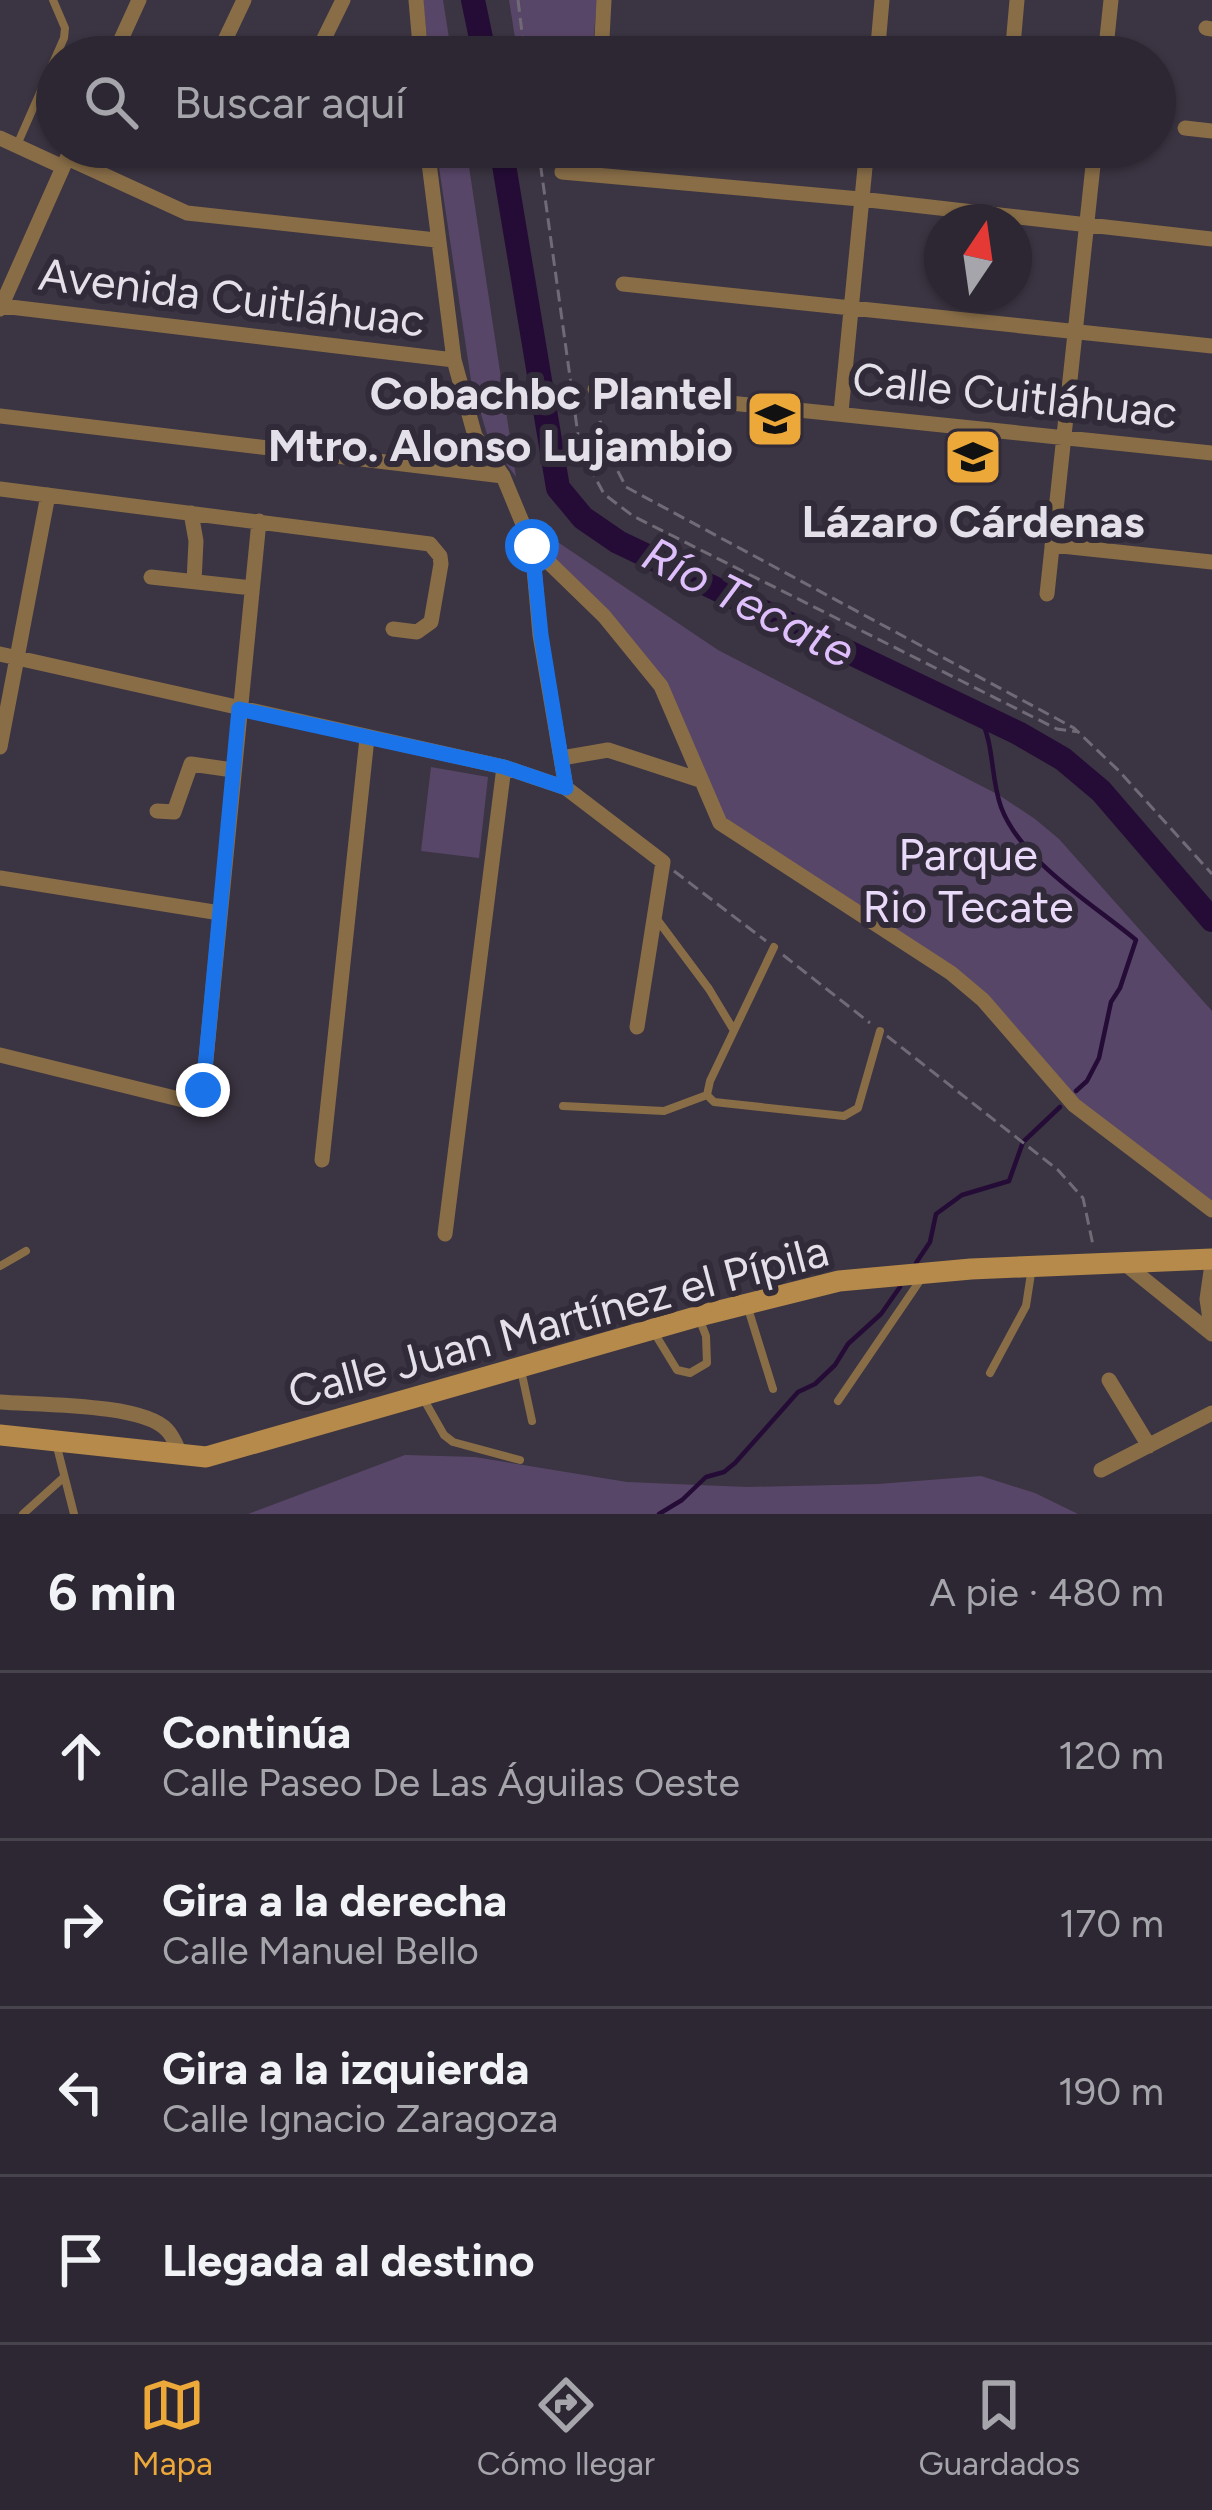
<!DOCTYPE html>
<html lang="es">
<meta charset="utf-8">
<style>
body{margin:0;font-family:Figtree,sans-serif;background:#342f3a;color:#f1f3f6}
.compass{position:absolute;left:924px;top:204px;width:108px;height:108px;border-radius:50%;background:#2c2732;box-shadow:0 3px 9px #0004;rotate:13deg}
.stop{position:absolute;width:36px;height:36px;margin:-27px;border:9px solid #1a73e8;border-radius:50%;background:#fff}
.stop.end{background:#1a73e8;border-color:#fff;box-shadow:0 3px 12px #0008}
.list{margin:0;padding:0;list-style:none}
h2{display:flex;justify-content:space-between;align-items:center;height:156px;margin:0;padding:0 48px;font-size:51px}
h2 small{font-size:39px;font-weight:400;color:#a6a5ac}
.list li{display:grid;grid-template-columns:78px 1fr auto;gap:36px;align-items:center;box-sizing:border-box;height:168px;padding:0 48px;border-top:3px solid #48444d}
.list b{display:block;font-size:45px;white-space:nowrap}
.list p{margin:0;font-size:39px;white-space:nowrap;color:#a6a5ac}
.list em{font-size:39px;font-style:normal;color:#a6a5ac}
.icon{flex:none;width:66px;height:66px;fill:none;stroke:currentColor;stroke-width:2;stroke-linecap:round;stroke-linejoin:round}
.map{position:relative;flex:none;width:1212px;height:1514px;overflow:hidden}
.search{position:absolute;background:#2c2732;box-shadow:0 3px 9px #0004;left:36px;right:36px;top:36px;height:132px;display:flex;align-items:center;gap:30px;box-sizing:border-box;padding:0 42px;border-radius:66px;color:#a6a5ac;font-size:45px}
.sheet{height:828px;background:#2c2732}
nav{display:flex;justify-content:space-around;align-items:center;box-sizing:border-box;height:168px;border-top:3px solid #48444d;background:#2c2732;font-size:33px;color:#a6a5ac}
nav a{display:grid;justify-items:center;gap:6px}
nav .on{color:#eca93a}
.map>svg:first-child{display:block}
</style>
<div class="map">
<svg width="1212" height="1514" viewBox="0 0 1212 1514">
<rect width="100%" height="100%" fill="#3b3442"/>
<path fill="#584668" d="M423 0H443L452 57H429Z
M509 0H597L592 57H518Z
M436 147H466L516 477 489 441 471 380Z
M525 520 718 650 999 795 1035 819 1059 839 1212 1011V1215L1091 1126 948 972 717 816 677 712 552 563Z
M431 767 488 777 479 858 421 851Z
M405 1455 475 1457 627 1482 747 1487 878 1484 981 1476 1035 1493 1078 1514H248Z"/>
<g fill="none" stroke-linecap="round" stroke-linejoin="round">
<path stroke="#250c37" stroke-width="4.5" d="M979 715C995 745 990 776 1001 807 1021 861 1093 904 1136 940L1120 988 1111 1002 1099 1058 1087 1081 1076 1091
M916 1263 930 1242 936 1214 962 1195 1009 1181 1023 1142 1060 1107
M659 1514 682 1500 706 1477 724 1472 735 1463 798 1392 815 1384 835 1365 848 1344 881 1314 900 1287"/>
<path stroke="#250c37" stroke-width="24" d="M473 0 485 57
M501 147 558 488 583 518 618 542 1018 733 1063 759 1101 791 1212 920"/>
<path stroke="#706a77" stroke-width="3" stroke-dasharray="12 6" stroke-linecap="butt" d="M518 0 525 57
M453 147 551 160
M538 147 580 449 604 494 633 516 1057 729 1079 732
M597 403 604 444 626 487 1074 728 1119 771 1212 874
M674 871 766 941
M783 955 870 1023
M887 1036 1058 1170 1083 1198 1093 1245"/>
<path stroke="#886d47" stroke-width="8" d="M17 145 64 38 65 28 53 0
M656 918 709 989 733 1029
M774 947 710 1081 707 1095 714 1102 844 1116 858 1108 880 1031
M563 1106 664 1111 707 1095
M0 1266 26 1251
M747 1305 773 1389
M655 1334 677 1370 690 1373 707 1363 706 1336 699 1318
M521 1370 532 1421
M990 1373 1026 1306 1032 1267
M423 1398 444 1435 453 1442 520 1460
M838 1401 921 1279
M56 1443 74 1514
M23 1514 63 1478"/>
<path stroke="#886d47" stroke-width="15" d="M416 0 421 57
M1206 28 1212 29
M113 57 139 0
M217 57 244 0
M315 57 343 0
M601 57 604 0
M877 57 882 0
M1012 57 1017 0
M1105 57 1111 0
M1185 128 1212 131
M0 138 63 167
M427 147 454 360 475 436 503 476 532 546 540 635 566 788
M1029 147 1094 159
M67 158 187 213 436 240
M562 172 860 199 1212 239
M623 284 1212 346
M2 306 454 360
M0 309 72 147
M595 389 1212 453
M841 412 867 147
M0 416 503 476
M0 489 430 544 440 556 441 564 431 622 417 632 393 629
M191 513 196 541 194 582
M1052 545 1212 562
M532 546 604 616 661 686 720 823 951 973 983 1000 1074 1105 1212 1210
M151 577 252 588
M1047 594 1095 147
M0 654 504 767 566 788 663 862 637 1027
M0 747 48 495
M562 758 608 750 700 780
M157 811 174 812 191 764 233 770
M0 878 220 913
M0 1055 183 1100 198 1097 203 1090 259 521
M322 1160 367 738
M445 1234 504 767
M1124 1263 1212 1334
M1212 1264 1207 1299 1212 1334
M1109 1380 1149 1446
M0 1402C37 1405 143 1403 167 1430 173 1436 177 1447 181 1455
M1101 1470 1212 1413"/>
<path stroke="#b58a4b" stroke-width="21" d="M0 1435 206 1457 699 1316 839 1281 971 1269 1212 1259"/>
</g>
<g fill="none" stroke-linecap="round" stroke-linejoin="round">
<path stroke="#1a73e8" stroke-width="15" d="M203 1090 239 709 504 767 566 788 541 635 532 546"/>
</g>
<defs>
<symbol id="university-square" viewBox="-11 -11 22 22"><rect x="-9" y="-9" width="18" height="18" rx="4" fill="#eca93a" stroke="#312a38"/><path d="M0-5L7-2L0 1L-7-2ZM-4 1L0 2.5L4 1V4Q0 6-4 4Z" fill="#111"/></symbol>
<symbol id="school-square" viewBox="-11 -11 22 22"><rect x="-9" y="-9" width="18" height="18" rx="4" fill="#eca93a" stroke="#312a38"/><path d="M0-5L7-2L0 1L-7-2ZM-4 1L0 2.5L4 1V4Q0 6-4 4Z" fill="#111"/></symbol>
</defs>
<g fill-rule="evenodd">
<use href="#university-square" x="742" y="386" width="66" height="66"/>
<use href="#school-square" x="940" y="424" width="66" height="66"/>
</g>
<g text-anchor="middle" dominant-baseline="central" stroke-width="12" stroke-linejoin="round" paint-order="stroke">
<g font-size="45" fill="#e4e0e9" stroke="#312a38">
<text transform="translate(232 297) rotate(7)">Avenida Cuitláhuac</text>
<text transform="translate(1015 395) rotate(6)">Calle Cuitláhuac</text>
<text transform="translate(558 1321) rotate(-15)">Calle Juan Martínez el Pípila</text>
</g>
<g font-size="45" font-weight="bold" fill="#e4e0e9" stroke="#312a38" text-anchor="end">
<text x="733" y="393">Cobachbc Plantel<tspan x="733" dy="52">Mtro. Alonso Lujambio</tspan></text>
<text x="973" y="521" text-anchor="middle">Lázaro Cárdenas</text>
</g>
<g font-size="45" fill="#eadaf9" stroke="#312a38">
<text x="968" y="854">Parque<tspan x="968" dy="52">Rio Tecate</tspan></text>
</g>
<g font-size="48" font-style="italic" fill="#debffc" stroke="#312a38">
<text transform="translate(749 602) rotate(27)">Río Tecate</text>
</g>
</g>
</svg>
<svg class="compass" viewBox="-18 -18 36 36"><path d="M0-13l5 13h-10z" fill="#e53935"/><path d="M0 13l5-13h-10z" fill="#a6a5ac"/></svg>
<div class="stop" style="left:532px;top:546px"></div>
<div class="stop end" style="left:203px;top:1090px"></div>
<div class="search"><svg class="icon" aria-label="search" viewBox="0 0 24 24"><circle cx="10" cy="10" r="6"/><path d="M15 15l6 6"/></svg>Buscar aquí</div>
</div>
<section class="sheet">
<h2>6 min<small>A pie · 480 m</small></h2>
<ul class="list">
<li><svg class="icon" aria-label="ahead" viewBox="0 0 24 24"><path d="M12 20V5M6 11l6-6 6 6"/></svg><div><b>Continúa</b><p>Calle Paseo De Las Águilas Oeste</p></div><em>120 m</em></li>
<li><svg class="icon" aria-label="right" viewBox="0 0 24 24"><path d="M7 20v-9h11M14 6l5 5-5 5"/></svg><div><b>Gira a la derecha</b><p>Calle Manuel Bello</p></div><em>170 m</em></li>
<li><svg class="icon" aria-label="left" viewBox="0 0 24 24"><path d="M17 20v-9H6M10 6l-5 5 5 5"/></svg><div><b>Gira a la izquierda</b><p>Calle Ignacio Zaragoza</p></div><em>190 m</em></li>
<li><svg class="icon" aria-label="arrive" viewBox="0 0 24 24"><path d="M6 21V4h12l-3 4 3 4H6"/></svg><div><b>Llegada al destino</b></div></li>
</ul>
</section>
<nav>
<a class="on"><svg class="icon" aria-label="map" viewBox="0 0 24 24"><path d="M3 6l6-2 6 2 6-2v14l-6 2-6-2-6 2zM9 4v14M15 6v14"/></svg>Mapa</a>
<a><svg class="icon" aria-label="directions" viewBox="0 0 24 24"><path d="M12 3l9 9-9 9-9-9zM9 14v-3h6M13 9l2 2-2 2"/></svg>Cómo llegar</a>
<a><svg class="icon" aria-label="saved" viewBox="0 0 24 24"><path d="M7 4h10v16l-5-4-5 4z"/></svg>Guardados</a>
</nav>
